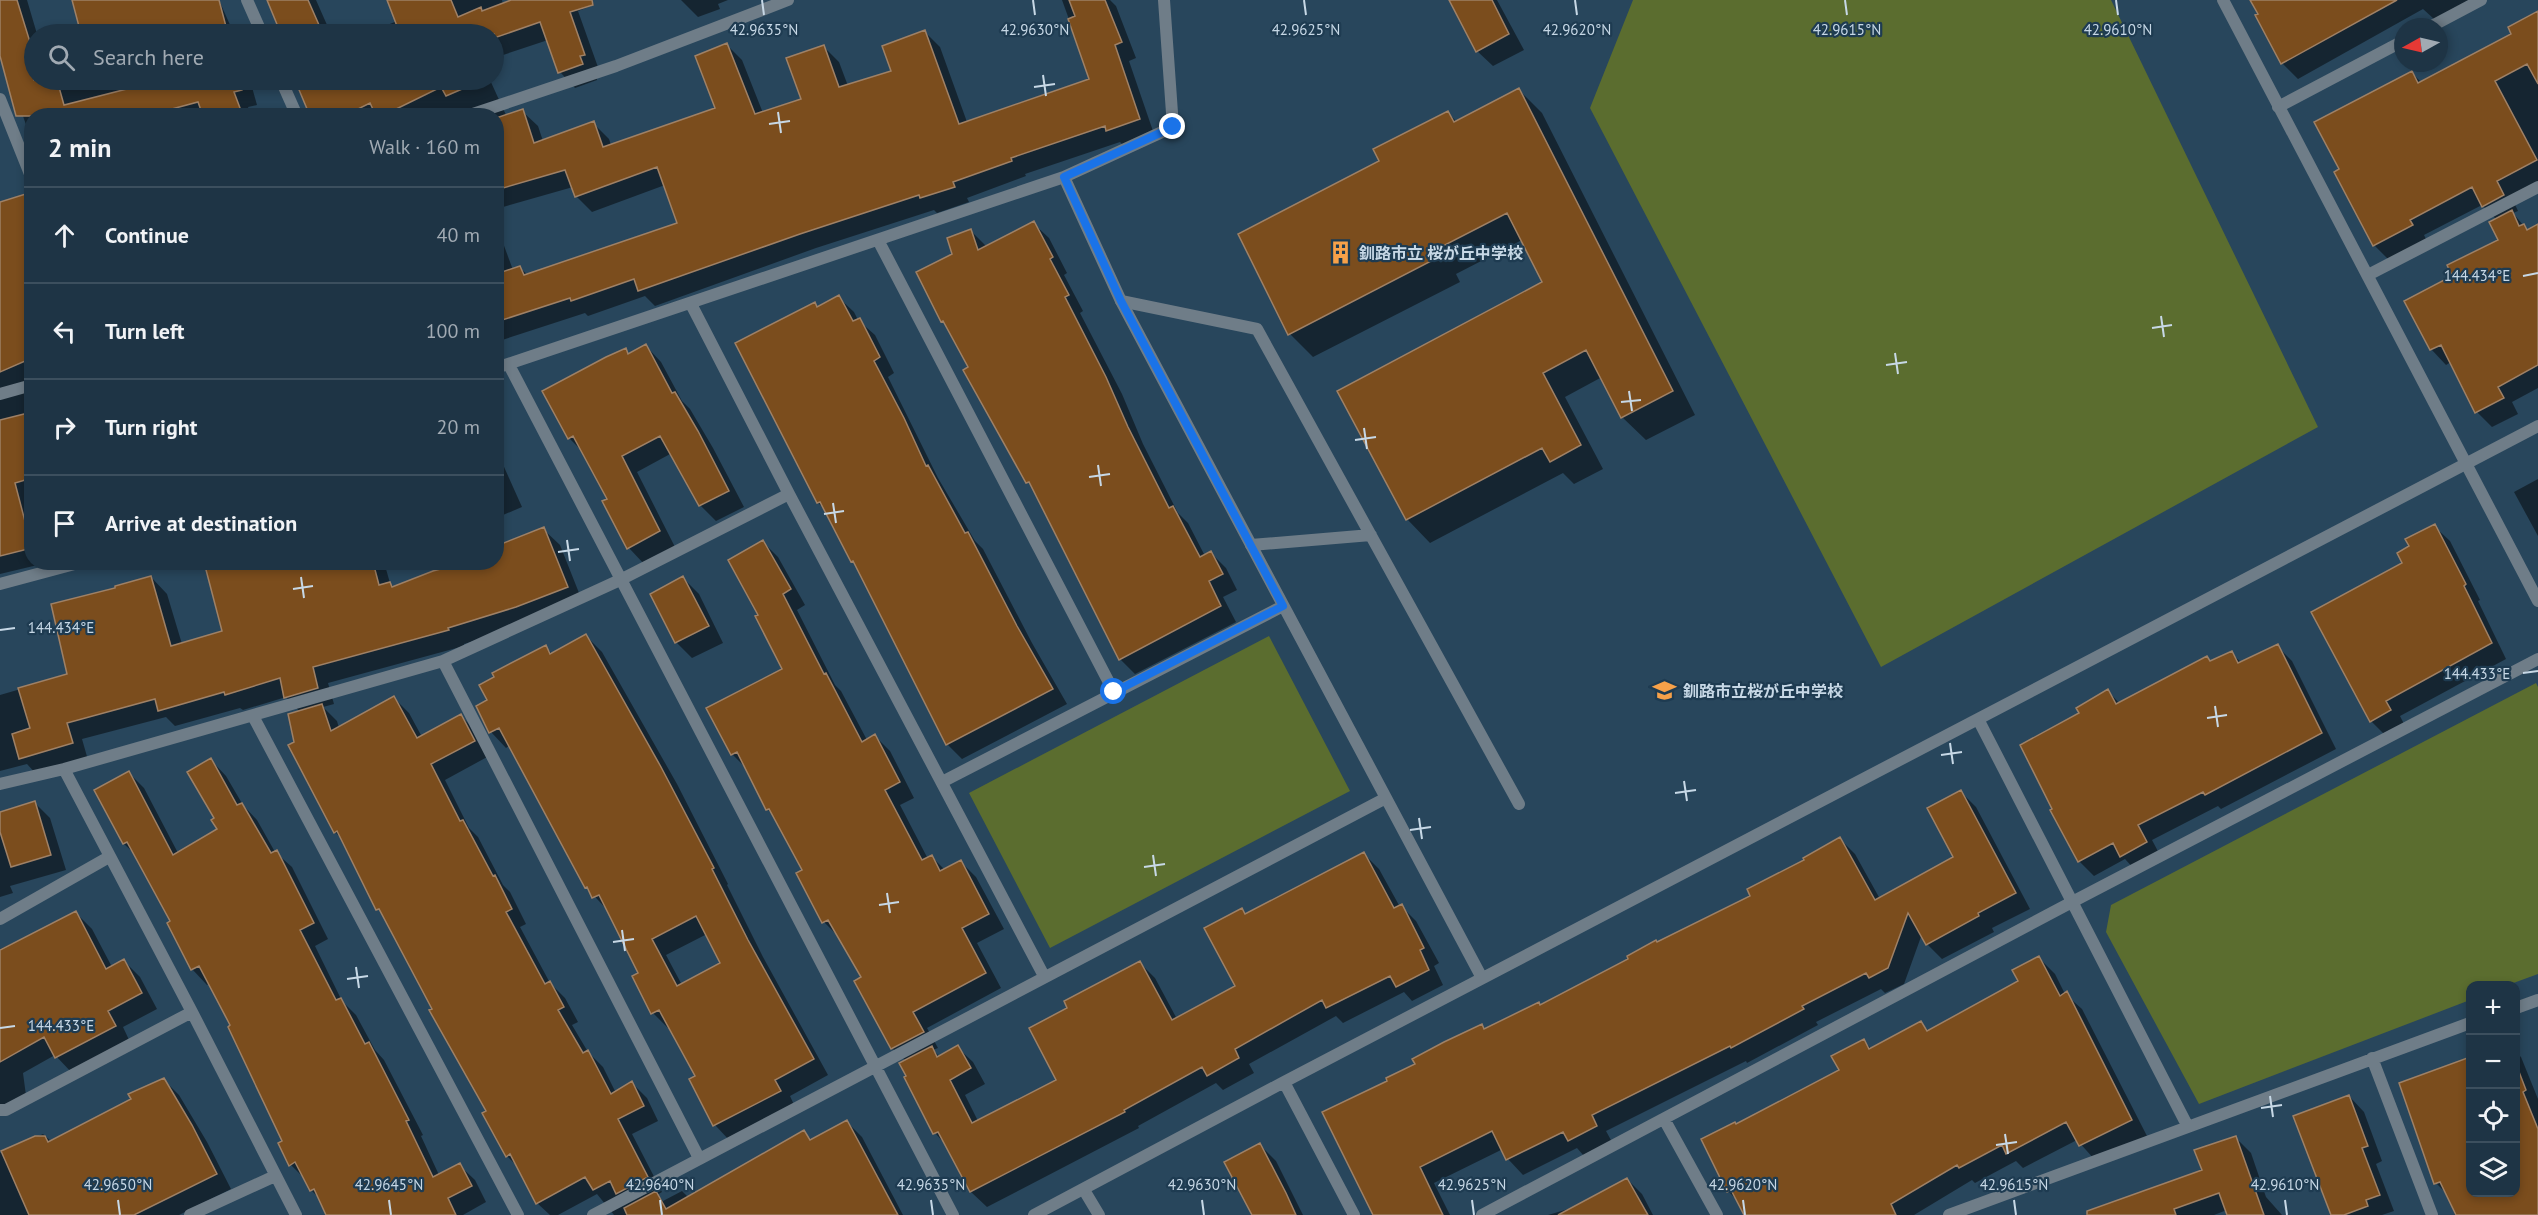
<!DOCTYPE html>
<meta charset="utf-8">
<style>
body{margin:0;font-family:"PT Sans","Noto Sans JP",sans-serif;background:#263c4c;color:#f1f3f6}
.controls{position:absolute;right:18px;bottom:18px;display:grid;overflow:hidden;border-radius:12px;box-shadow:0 3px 9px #0003}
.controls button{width:54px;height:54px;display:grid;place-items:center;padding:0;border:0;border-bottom:2px solid #3c4f5e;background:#1e3445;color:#f1f3f6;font:30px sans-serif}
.compass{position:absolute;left:2394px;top:18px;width:54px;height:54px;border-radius:50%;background:#1e3445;box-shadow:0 3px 9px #0003;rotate:262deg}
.stop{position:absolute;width:18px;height:18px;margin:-14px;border:4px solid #1a73e8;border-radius:50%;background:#fff}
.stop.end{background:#1a73e8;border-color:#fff;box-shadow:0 2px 6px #0008}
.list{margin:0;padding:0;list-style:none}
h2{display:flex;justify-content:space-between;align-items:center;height:78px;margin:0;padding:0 24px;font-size:26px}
h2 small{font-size:20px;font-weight:400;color:#a1aab3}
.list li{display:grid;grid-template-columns:39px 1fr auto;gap:18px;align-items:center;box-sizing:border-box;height:96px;padding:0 24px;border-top:2px solid #3c4f5e}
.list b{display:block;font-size:22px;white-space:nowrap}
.list em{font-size:20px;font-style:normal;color:#a1aab3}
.icon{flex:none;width:33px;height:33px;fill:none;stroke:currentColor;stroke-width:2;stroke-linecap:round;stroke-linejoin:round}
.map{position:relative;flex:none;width:2538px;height:1215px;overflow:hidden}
.search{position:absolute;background:#1e3445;box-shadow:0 3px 9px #0003;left:24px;top:24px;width:480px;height:66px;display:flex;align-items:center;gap:15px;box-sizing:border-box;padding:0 21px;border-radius:33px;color:#a1aab3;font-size:22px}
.panel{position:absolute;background:#1e3445;box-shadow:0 3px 9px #0003;left:24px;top:108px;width:480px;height:462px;border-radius:24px}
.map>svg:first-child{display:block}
</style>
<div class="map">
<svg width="2538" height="1215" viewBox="0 0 2538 1215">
<rect width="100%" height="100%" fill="#28465c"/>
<path fill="#5b6d2f" d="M1633 0H2111L2318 427 1881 667 1590 108Z
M1269 636 1350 791 1050 948 969 793Z
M2536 683 2538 687V974L2508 985 2470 986V1000L2199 1104 2106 932 2111 905Z"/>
<path fill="#0007" fill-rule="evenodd" d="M0 0H27L37 34H34V80H250L257 105 248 107 251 116H32V142L0 50Z
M74 0H219L234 34H83Z
M269 0H316L331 34H283Z
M401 0H502L503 4 515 0H592L594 5 578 11 599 70 595 72 597 80 575 88 560 72 548 40 494 58V34H366L397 21Z
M681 0H728L718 4 720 9 698 17Z
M1062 0H1110L1116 6 1136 58 1129 61 1154 134 1123 145 1120 142 1025 174 1026 176 967 198 969 202 937 213 934 210 816 248 655 306 645 296 588 316 585 313 496 342V224L513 270 520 268 528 275 679 224 665 185 592 212 576 196 573 187 496 209V116H311L302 80H490L506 115 522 111 538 126 543 141 593 123 609 139 611 145 717 109 727 45 742 60 763 113 802 100 824 47 839 62 848 86 892 72 925 32 940 47 967 122 1091 80Z
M1456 0H1497L1524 50 1493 66 1477 51Z
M2251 0H2470L2434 19 2423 9 2298 79 2283 64Z
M2538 13V183L2511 196 2518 211 2513 213 2528 231 2538 226V388L2512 402 2518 414 2492 427 2477 412 2451 362 2446 365 2431 349 2500 241 2496 219 2482 205 2424 235 2427 241 2389 260 2374 245 2341 170 2412 73 2422 83 2513 35Z
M1519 90 1542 113 1695 415 1646 440 1622 417 1602 377 1565 397 1603 469 1574 484 1563 473 1430 543 1407 519 1544 283 1522 240 1456 274 1460 282 1313 357 1290 334 1381 162 1448 113 1457 122Z
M32 194V497L29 498 32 507V562L46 563 0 574V204Z
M1033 223 1049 238 1067 273 1064 275 1083 311 1080 313 1122 394 1143 444 1178 513 1188 523 1205 556 1211 553 1226 568 1237 590 1223 597 1236 622 1135 674 1120 659 1034 488 1028 482 970 368 949 328 943 321 918 273 954 254 971 231 987 247Z
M838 297 854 312 858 320 875 335 894 373 888 377 938 478 975 541 983 549 1032 643 1067 704 962 759 947 744 857 566 853 561 826 510 818 503 814 304 818 308Z
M646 346 661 362 682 401 690 409 713 448 744 507 716 521 700 505 672 453 637 472 675 547 644 564 629 548 604 502 609 499 584 453 569 438 625 350 630 355Z
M496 449 522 507 496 518Z
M2538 479V536L2514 492Z
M2434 526 2450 541 2480 600 2478 601 2506 659 2400 716 2405 726 2386 736 2371 721 2411 547Z
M543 529 560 545 583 603 533 623 464 644V646L328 683 334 704 323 707 337 721 339 728 394 698 409 713 422 737 461 716 476 731 489 756 445 780 469 828 478 837 503 885 510 892 526 924 520 927 550 983 565 998 578 1022 572 1025 588 1052 603 1067 616 1093 632 1083 647 1098 658 1121 632 1134 662 1192 657 1195 663 1201 682 1191 689 1198 804 1132 812 1140 847 1122 862 1137 903 1215H614L597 1194 558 1215H550L537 1203 518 1167 507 1156 488 1111 385 916 378 909 342 839 335 832 290 746 296 743 300 712 286 697 243 710 240 708 175 726 166 717 82 739 88 760 37 775 27 764 0 771V695L69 675 117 589 151 577 167 594 182 644 224 632 225 562H384L390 583 395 588 496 562Z
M763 542 778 557 805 605 797 610 835 685 841 691 867 740 875 736 890 751 914 798 900 805 928 859 932 857 945 870 961 862 976 877 1004 929 977 943 1001 988 927 1028 938 1048 933 1050 940 1057 957 1047 973 1062 985 1084 965 1095 978 1121 1058 1080 1069 1009 1140 963 1155 978 1177 1019 1237 987 1241 910 1247 915 1364 854 1379 869 1400 907 1401 906 1416 921 1439 963 1434 966 1443 985 1412 1001 1404 992 1343 1023 1336 1016 1249 1064 1254 1073 1223 1090 1216 1083 1138 1126 1139 1128 987 1207 971 1192 947 1146 935 1133 908 1076 906 1061 892 1048 863 978 839 937 824 922 804 870 775 816 768 810 748 770 732 754 784 670 760 615Z
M683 578 699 594 723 643 692 658 677 643 652 594Z
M586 636 602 652 677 784 728 884 727 885 763 957 828 1075 790 1096 795 1107 730 1141 715 1125 691 1080 698 1076 670 1027 668 1028 653 1013 640 973 610 913 586 887 510 745 506 748 491 732 489 701 545 647 553 654ZM707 934 722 964 682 985 666 955Z
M2277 646 2292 661 2336 749 2221 809 2218 806 2152 840 2161 857 2136 871 2125 859 2094 876 2079 861 2081 714 2108 691 2120 704 2231 653 2242 663Z
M211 760 226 776 243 805 257 820 275 852 292 867 328 939 315 946 342 1001 356 1015 375 1050 384 1060 423 1135 421 1136 439 1175 459 1165 475 1180 486 1202 463 1215H328L320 1199 311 1190 306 1180 291 1165 284 1141 232 1026 210 983 207 985 192 969 172 922 135 854 124 844 96 790 129 773 144 788 178 853 219 830Z
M1961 792 1976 807 2030 909 1992 928 1994 932 1942 959 1927 944 1922 934 1904 984 1885 993 1881 989 1816 1022 1818 1025 1747 1063 1746 1061 1606 1131 1612 1142 1584 1156 1577 1148 1523 1175 1508 1159 1503 1149 1434 1183 1450 1215H1374L1389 1082 1481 1026 1485 1030 1541 1006 1658 943 1752 896 1840 839 1855 854 1880 899 1955 857Z
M35 803 50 818 66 870 10 886 13 893 0 897V813Z
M76 913 92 929 112 967 124 961 140 977 157 1009 123 1027 130 1042 72 1073 55 1055 23 1073 27 1103 0 1107V949L13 943 15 944Z
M2039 958 2055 974 2065 994 2082 1009 2147 1136 2095 1160 2077 1140 2023 1168 2016 1161 1975 1183 1972 1180 1914 1215H1745L1738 1201 1728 1191 1737 1125 1841 1071 1863 1041 1872 1049 1921 1023 1930 1032 2020 982Z
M2516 1052 2521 1057 2538 1099V1215H2455L2447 1194 2436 1183 2401 1084 2470 1058V1192H2516Z
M164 1080 179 1095 207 1142 231 1189 179 1215H115L133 1100Z
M2349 1096 2364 1112 2382 1161 2376 1164 2394 1211 2382 1215H2333Z
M43 1134 52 1142 83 1215H0V1153Z
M2235 1137 2251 1153 2266 1197 2282 1215H2229L2227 1210 2214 1215H2138L2204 1171Z
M1260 1145 1276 1161 1303 1215H1253Z
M1627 1179 1642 1194 1653 1215H1548L1575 1207Z"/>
<path fill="#7b4d1d" stroke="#9f8166" stroke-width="1.5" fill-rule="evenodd" d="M0 0H17L34 55V80H57L64 105 162 80H240L242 90 234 92 243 116H203L198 102 146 116H16L0 56Z
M72 0H219L228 34H81Z
M267 0H308L323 34H281Z
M387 0H451L458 17 481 7 482 11 511 0H592L593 5 570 12 585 55 580 56 583 64 558 73 540 22 494 38V34H400Z
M1069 0H1105L1122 42 1115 45 1140 119 1106 131 1105 126 1011 158 1012 161 953 182 955 187 920 198 919 195 800 234 638 291 634 279 571 301 570 298 496 322V274L520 266 524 275 677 223 657 167 575 197 565 170 496 190V118L523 109 534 143 594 121 603 147 715 108 695 56 727 43 755 114 801 99 786 58 824 45 839 87 891 71 882 46 925 30 959 124 1089 79 1068 19 1075 16Z
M1449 0H1492L1509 34 1476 52Z
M2250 0H2397L2281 64 2255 15 2258 14Z
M2538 11V84L2527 64 2495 81 2537 160 2497 181 2504 195 2482 207 2472 187 2410 220 2413 225 2373 246 2334 172 2339 169 2314 122 2412 71 2418 83 2511 34 2508 27Z
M311 80H483L446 96 441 87 382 116H376L370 103 344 116H310L297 85Z
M1519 88 1673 391 1621 418 1586 350 1543 373 1581 445 1550 462 1542 448 1406 520 1337 391 1542 282 1507 213 1433 251 1437 258 1288 335 1238 234 1379 161 1373 149 1448 111 1454 122Z
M32 192V358L0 372V202Z
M2512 210 2519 226 2524 224 2527 230 2538 224V365L2498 387 2504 398 2475 413 2441 345 2430 350 2404 301 2452 276 2447 265 2498 240 2489 222Z
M1034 221 1053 257 1050 259 1069 295 1065 297 1106 377 1128 427 1169 508 1173 506 1200 557 1211 551 1223 574 1209 581 1221 606 1119 660 1029 482 1026 483 963 370 968 367 943 321 941 322 916 272 952 254 947 238 971 229 978 250Z
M839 295 853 321 860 318 880 357 874 361 904 418 926 466 928 465 965 533 968 532 1017 626 1053 689 946 745 853 561 851 562 820 502 817 503 735 343 815 302 817 307Z
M646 344 672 393 675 392 698 431 729 491 699 506 660 436 622 456 660 531 627 549 602 501 607 499 573 436 568 439 542 391 606 357 626 348 628 354Z
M32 412V478L15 483 32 548 0 556V420Z
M2435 524 2466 584 2464 586 2492 643 2386 701 2391 710 2370 722 2311 612 2402 563 2397 553 2409 546 2405 539Z
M544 527 568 587 516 607 448 628 449 630 313 667 318 688 284 698 280 678 225 695 224 692 158 711 155 699 67 723 73 743 19 759 12 734 30 728 18 688 67 674 51 604 115 588V586L151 576 171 646 222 631 205 566 219 562H373L379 585 390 582 392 587 433 571 467 562H496V546Z
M763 540 791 589 783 594 824 674 826 673 862 742 875 734 900 782 885 790 922 860 932 855 940 871 961 860 989 914 962 928 986 973 913 1012 924 1032 891 1049 854 981 861 977 828 920 822 923 796 873 802 870 769 809 766 810 737 752 731 755 706 708 782 669 755 616 758 615 728 560Z
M683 576 709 626 675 643 650 594Z
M586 634 661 767 714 868 712 869 748 940 814 1059 775 1080 781 1091 713 1126 689 1079 695 1076 659 1010 651 1014 632 976 638 973 599 895 592 898 587 887 585 888 499 728 489 733 476 706 487 700 479 685 494 677 492 673 546 645 550 654ZM696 916 720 963 677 986 652 939Z
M2278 644 2322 733 2205 795 2203 792 2138 825 2147 842 2120 857 2113 843 2078 862 2050 810 2052 809 2020 745 2079 713 2076 708 2108 689 2116 704 2207 656 2210 661 2232 651 2238 663Z
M394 696 417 738 461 714 475 741 431 764 460 821 463 820 493 876 495 875 512 909 506 912 545 984 550 981 564 1007 558 1010 583 1053 588 1050 611 1094 632 1081 644 1106 618 1119 648 1177 616 1194 610 1181 593 1190 585 1177 536 1204 510 1154 506 1157 482 1113 486 1111 429 1010 432 1009 379 909 376 910 337 831 334 833 288 745 294 742 288 714 322 704 331 731Z
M211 758 237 805 242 803 271 853 277 850 314 923 300 930 336 1000 341 998 365 1044 369 1042 409 1120 406 1121 433 1177 460 1163 472 1186 448 1198 456 1215H326L314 1189 310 1191 295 1162 289 1166 278 1143 282 1141 228 1027 230 1025 199 966 191 970 167 923 170 921 127 842 123 844 94 790 129 771 173 855 217 829 211 820 214 818 187 772Z
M1961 790 2016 893 1978 913 1979 916 1926 945 1908 913 1888 968 1869 978 1866 973 1802 1006 1804 1009 1731 1048 1730 1046 1592 1115 1597 1126 1568 1141 1563 1132 1506 1160 1492 1131 1420 1167 1443 1215H1373L1322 1112 1387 1081 1386 1078 1415 1064 1412 1059 1444 1042 1482 1024 1484 1029 1539 1002 1540 1005 1628 959 1627 956 1656 940 1657 942 1750 896 1747 889 1804 860 1803 858 1840 837 1875 900 1953 857 1927 808Z
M35 801 51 855 11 867 0 832V812Z
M1364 852 1394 908 1402 904 1424 948 1420 950 1429 970 1396 987 1390 976 1326 1008 1322 1000 1235 1049 1239 1058 1207 1076 1202 1067 1124 1110 1125 1112 970 1192 938 1132 933 1134 904 1077 906 1076 899 1063 932 1046 937 1057 958 1045 971 1068 950 1080 972 1123 1056 1080 1029 1028 1067 1008 1064 1001 1140 961 1172 1020 1235 986 1204 928 1242 908 1245 914Z
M76 911 106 969 124 959 142 993 108 1011 116 1026 55 1058 44 1037 0 1062V950Z
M2039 956 2060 996 2067 991 2132 1120 2079 1146 2066 1122 2006 1154 2002 1145 1959 1168 1957 1165 1891 1204 1896 1215H1744L1731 1190 1727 1192 1701 1139 1735 1122 1736 1124 1839 1070 1831 1056 1864 1039 1869 1049 1921 1021 1927 1031 2018 981 2012 970Z
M2470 1057V1192H2516V1064L2526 1090 2523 1092 2538 1129V1215H2456L2440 1182 2434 1184 2399 1083Z
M164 1078 192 1125 217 1174 134 1215H29L1 1151 35 1136H45L48 1142 131 1099 128 1094Z
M2349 1095 2368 1146 2362 1148 2380 1195 2366 1200 2368 1206 2344 1215H2331L2293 1116Z
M847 1120 898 1215H627L624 1208 656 1191 666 1209 804 1130 810 1140Z
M2236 1136 2264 1215H2227L2219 1193 2174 1209 2176 1215H2087V1211L2202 1170 2194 1150Z
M1260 1143 1286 1193 1296 1215H1252L1224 1162Z
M1627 1178 1648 1215H1558Z"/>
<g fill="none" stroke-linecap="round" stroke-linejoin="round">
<path stroke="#6f7d88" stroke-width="12" d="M1121 301 1257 329 1519 804
M1251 545 1371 535
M1084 1190 1099 1215"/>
<path stroke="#6f7d88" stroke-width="12" d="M247 0 262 34
M2223 0 2538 601
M2430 27 2481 0
M281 80 297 116
M0 99 32 179
M2278 107 2403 41
M467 116 616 66 788 0
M1064 177 1121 301 1482 978
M878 240 1114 692
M2368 275 2538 187
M691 304 789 494 1044 976
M509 365 953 1215
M496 368 1064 177 1173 127 1164 0
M0 394 32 385
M0 584 82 562
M443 661 699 1158
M253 716 518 1215
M1978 719 2188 1127
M64 769 192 1012 296 1215
M942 782 1283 606
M0 784 64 769 443 661 620 580 789 494
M0 919 109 857
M2516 1008 2538 1000
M2372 1058 2432 1215
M1284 1082 1354 1215
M0 1110H6L192 1012
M1664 1119 1717 1215
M190 1215 275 1176
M593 1215 1386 798
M1034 1215 1284 1082 2538 426
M1482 1215 2074 901 2538 659
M1949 1215 2470 1023"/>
</g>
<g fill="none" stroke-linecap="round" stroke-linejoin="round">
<path stroke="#1a73e8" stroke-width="8" d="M1114 692 1283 606 1121 301 1064 177 1173 127"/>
</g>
<path fill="none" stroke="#c7d8e6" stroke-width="2" d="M762 0 764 15M1033 0 1035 15M1304 0 1306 15M1575 0 1577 15M1845 0 1847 15M2116 0 2118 15M1043 75 1046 96M1034 87 1055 84M778 112 781 133M769 124 790 121M2523 276 2538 273M2161 316 2164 337M2152 328 2172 325M1895 353 1898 374M1886 365 1907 362M1629 391 1632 411M1621 402 1641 400M1364 428 1367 449M1355 440 1376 437M1098 465 1101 486M1089 477 1110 474M833 503 836 523M824 514 844 511M567 540 570 561M558 552 579 549M301 577 304 598M293 589 313 586M0 630 15 628M2523 673 2538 671M2215 706 2218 727M2207 718 2227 715M1950 743 1953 764M1941 755 1962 752M1684 781 1687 801M1675 793 1696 790M1419 818 1422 839M1410 830 1431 827M1153 855 1156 876M1144 867 1165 864M887 893 890 913M879 905 899 902M622 930 625 951M613 942 634 939M356 967 359 988M347 979 368 976M0 1028 15 1026M2270 1096 2273 1117M2261 1108 2282 1105M2005 1134 2008 1154M1996 1145 2017 1142M118 1200 120 1215M389 1200 391 1215M660 1200 662 1215M931 1200 933 1215M1202 1200 1204 1215M1472 1200 1474 1215M1743 1200 1745 1215M2014 1200 2016 1215M2285 1200 2287 1215"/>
<defs>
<symbol id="building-bare" viewBox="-9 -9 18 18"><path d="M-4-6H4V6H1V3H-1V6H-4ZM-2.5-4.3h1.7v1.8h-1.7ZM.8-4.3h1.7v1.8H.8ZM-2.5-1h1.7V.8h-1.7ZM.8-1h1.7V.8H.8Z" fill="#f7a149" stroke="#1e3b51" stroke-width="2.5" paint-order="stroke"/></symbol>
<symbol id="school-bare" viewBox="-9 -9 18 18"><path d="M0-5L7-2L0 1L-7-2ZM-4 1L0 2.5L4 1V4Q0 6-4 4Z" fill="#f7a149" stroke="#1e3b51" stroke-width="2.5" paint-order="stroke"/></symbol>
</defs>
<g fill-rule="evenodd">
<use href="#building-bare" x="1324" y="236" width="33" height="33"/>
<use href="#school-bare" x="1648" y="674" width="33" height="33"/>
</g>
<g text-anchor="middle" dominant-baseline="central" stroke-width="4.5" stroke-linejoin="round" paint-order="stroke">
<g font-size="16" font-weight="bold" fill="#c7d8e6" stroke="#1e3b51" text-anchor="start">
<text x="1359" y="253">釧路市立 桜が丘中学校</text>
<text x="1683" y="691">釧路市立桜が丘中学校</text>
</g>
</g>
<g font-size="15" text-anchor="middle" fill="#c7d8e6" stroke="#1e3b51" stroke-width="4.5" stroke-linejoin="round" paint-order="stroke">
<text x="764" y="35">42.9635°N</text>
<text x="1035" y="35">42.9630°N</text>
<text x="1306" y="35">42.9625°N</text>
<text x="1577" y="35">42.9620°N</text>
<text x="1847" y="35">42.9615°N</text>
<text x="2118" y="35">42.9610°N</text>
<text x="2477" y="281">144.434°E</text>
<text x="61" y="633">144.434°E</text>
<text x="2477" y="679">144.433°E</text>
<text x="61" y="1031">144.433°E</text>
<text x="118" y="1190">42.9650°N</text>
<text x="389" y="1190">42.9645°N</text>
<text x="660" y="1190">42.9640°N</text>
<text x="931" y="1190">42.9635°N</text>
<text x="1202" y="1190">42.9630°N</text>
<text x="1472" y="1190">42.9625°N</text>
<text x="1743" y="1190">42.9620°N</text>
<text x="2014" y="1190">42.9615°N</text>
<text x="2285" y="1190">42.9610°N</text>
</g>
</svg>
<div class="controls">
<button>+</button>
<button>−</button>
<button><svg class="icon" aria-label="locate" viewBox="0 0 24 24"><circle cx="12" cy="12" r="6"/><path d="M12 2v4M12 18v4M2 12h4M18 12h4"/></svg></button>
<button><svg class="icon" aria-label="layers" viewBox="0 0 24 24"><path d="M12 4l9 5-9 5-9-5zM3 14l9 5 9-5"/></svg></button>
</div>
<svg class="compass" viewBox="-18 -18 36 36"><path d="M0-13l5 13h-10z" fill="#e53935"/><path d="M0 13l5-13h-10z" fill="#a1aab3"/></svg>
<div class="stop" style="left:1114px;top:692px"></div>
<div class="stop end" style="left:1173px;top:127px"></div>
<div class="search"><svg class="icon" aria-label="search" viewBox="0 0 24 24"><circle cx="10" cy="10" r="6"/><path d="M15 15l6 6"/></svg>Search here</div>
<section class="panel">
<h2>2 min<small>Walk · 160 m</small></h2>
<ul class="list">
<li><svg class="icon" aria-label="ahead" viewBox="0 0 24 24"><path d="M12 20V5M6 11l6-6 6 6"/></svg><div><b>Continue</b></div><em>40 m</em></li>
<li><svg class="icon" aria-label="left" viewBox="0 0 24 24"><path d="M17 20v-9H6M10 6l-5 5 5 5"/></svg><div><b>Turn left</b></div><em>100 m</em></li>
<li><svg class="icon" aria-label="right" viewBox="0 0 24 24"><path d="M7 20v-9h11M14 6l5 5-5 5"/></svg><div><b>Turn right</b></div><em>20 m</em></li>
<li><svg class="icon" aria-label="arrive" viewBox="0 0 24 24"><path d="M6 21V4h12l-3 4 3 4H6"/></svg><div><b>Arrive at destination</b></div></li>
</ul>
</section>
</div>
